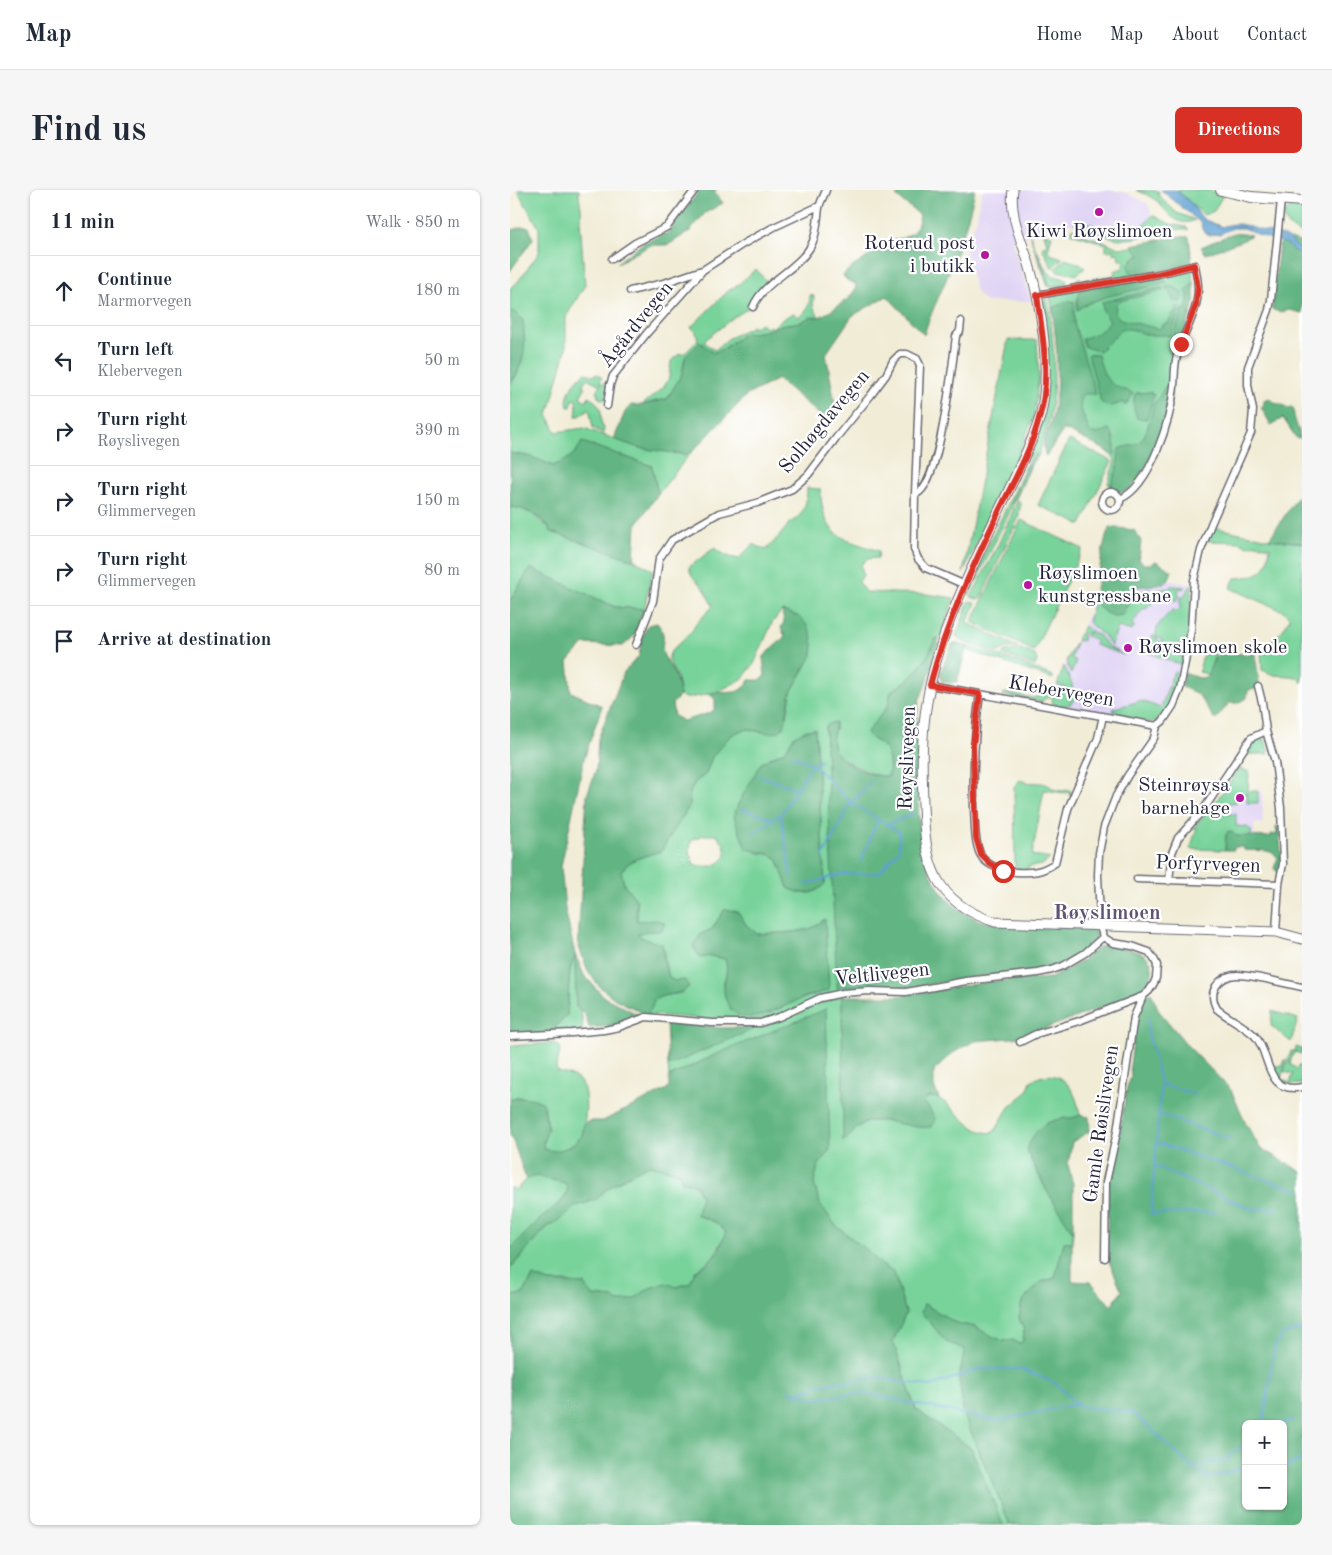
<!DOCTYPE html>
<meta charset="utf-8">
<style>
body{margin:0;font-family:"Old Standard TT",serif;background:#f6f6f7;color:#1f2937}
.controls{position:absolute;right:15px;bottom:15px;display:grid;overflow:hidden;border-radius:8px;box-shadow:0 1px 4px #0004}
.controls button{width:45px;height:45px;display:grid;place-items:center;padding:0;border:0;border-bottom:1px solid #e0e1e3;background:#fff;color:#1f2937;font:25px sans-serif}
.stop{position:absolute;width:15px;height:15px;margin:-11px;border:4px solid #d93025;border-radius:50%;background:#fff}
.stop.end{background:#d93025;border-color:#fff;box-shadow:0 1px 5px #0008}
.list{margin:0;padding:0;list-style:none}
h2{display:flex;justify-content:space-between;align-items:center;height:65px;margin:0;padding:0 20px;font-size:21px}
h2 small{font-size:16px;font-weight:400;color:#747a83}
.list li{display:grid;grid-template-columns:32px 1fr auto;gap:15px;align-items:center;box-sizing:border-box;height:70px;padding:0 20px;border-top:1px solid #e0e1e3}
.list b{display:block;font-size:19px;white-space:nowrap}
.list p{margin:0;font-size:16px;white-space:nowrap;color:#747a83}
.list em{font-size:16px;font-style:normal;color:#747a83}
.icon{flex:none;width:28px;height:28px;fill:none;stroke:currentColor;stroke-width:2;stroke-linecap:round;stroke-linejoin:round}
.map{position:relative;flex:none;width:792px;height:1335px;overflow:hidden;border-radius:8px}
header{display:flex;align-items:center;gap:30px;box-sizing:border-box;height:70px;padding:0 25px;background:#fff;border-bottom:1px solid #e0e1e3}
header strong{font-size:24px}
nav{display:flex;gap:28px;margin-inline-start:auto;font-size:18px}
.intro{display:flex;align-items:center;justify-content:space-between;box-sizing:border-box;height:120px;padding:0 30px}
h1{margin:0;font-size:35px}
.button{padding:12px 22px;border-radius:8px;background:#d93025;color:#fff;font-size:18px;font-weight:700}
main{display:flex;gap:30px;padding:0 30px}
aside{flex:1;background:#fff;border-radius:8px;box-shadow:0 1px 4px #0004}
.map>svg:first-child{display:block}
</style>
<header>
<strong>Map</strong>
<nav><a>Home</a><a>Map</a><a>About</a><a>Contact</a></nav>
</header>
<div class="intro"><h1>Find us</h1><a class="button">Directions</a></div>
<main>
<aside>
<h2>11 min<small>Walk · 850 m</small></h2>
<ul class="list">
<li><svg class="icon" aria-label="ahead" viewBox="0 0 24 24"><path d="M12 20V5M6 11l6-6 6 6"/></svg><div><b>Continue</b><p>Marmorvegen</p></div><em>180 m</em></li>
<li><svg class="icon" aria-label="left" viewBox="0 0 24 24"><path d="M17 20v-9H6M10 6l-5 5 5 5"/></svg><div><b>Turn left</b><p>Klebervegen</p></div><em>50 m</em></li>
<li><svg class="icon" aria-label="right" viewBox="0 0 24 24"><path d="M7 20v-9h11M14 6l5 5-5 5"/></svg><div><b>Turn right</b><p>Røyslivegen</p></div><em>390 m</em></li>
<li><svg class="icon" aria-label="right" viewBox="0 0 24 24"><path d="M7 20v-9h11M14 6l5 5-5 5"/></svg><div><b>Turn right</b><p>Glimmervegen</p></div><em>150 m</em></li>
<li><svg class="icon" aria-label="right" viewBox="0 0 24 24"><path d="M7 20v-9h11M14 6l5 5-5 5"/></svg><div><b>Turn right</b><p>Glimmervegen</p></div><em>80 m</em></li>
<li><svg class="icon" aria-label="arrive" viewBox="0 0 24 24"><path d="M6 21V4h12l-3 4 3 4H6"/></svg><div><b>Arrive at destination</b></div></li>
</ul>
</aside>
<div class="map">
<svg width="792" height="1335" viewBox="0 0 792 1335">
<rect width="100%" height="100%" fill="#fff"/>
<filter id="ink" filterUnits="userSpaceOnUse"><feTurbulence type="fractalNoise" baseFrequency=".02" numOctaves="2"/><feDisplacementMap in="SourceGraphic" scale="10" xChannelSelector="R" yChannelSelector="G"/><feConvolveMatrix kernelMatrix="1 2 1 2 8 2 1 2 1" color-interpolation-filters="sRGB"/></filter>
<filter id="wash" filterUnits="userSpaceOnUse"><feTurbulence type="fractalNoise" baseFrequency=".0096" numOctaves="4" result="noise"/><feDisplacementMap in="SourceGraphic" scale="20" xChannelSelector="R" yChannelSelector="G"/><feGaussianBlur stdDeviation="1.12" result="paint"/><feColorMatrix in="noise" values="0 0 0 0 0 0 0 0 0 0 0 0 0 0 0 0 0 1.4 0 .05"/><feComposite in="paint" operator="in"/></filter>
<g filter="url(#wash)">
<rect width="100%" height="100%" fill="#f1ecd6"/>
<path fill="#e0d4f4" d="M472 0H604L619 4 638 14 641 21 639 41 623 50 601 48 550 30 536 40 502 51 521 111 476 112 466 102 455 60 467 28Z
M647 389 682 394 670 490 648 530 644 531 617 527 611 523 583 521 543 514 542 509 545 500 554 476 574 435 585 406 614 393Z
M730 578 739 582 738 601H752L753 633H744V646L741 647 707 638H683L703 615Z"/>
<path fill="#78d39a" stroke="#4d7a6a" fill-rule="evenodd" d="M7 0H69C68 11 74 21 70 31L75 95 56 127V160L38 225 46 242 74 238 129 258 179 265 148 304 142 276 72 252C64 267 59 270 43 276L22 267 0 263V195L8 183 3 121 0 123V98L6 94 29 63V38Z
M626 0 649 1 648 5 667 23 685 30C667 39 658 22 647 11 641 6 633 3 626 0Z
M667 0H699L713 5 704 21 694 25Z
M792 15V44C772 37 764 17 792 15Z
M643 25 660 34 676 37 679 40C657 36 635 49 613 49 602 50 577 38 565 34L567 29 615 47 635 41 633 36Z
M563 38 568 43 596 52 608 58 623 57 627 59 630 65 622 69 624 85 566 94 565 91 570 87 572 91 605 85 604 81 613 78 615 72 613 70H609L608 63 604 64 603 60 596 61V54L561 43Z
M519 42 539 96 553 95 540 96 528 62C535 78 536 87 555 88L557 91 555 95 545 97H538Z
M534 43 542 45 538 60 540 64 552 68 551 70H550L542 78 532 57 537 54Z
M555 69 570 74 575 78 566 85 547 81 546 78Z
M246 79 259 94 237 119 226 126H225L194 151 201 158 205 160 219 148 243 136 244 137 251 133 257 138 260 136 262 138C269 131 275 127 284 123L287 127C296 124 300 114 300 105L304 106 303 116 309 127H300L291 132 271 135 256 141 234 144 213 159 203 164 191 153 175 167 172 184 157 209 145 211 131 216 154 197 159 188 161 171 169 164 175 163 188 150 186 142 181 137 218 101 229 94Z
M682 79 684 112 661 194 621 298 598 294 605 269 546 218 552 174 546 116 542 119 540 104Z
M537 107C543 143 547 182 541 219 539 234 533 249 529 264L528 266 525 264 513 283 532 232 533 111Z
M498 150H527L529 185 524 226 507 268 453 383Z
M74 183 80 184 82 186 87 184 92 188 90 191 92 194 97 191 98 193 95 210 89 208 86 201 90 195 77 188 73 194 75 198 70 207 76 211 79 206C99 222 86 224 94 239L93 243 83 238 79 218 70 226H66L67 219 66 210 63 209 61 217H58C54 203 65 193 74 183Z
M559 250 602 271 571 335 528 315Z
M297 298 310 299C314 347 328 347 369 361L368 368 357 369 351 375 353 385 349 392 355 402 416 404 444 408 429 450 425 449C418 470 401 491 381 501L378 516 357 542C360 549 363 549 369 553 380 561 380 573 379 586 368 587 360 583 349 578 331 569 315 561 326 537H315L328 798 342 796 363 798C326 800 292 822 256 828 217 836 176 825 137 825L142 817 144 810 151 806 172 803 164 791 159 788C157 778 153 771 155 761 146 755 134 751 127 743L137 741H151L135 731H127V711L114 694 111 681C121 668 135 666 151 661L180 615 179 604 185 592 196 584 202 566 220 546 229 541 238 539 250 542 277 527 281 502 298 473 288 426 272 421 262 433 244 474 232 489 209 501 190 506 176 508 170 506 167 488 158 469 161 461 182 441 186 434 203 416C200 411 197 406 195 401 190 391 181 390 179 377L204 358 217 366 228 369 243 354 256 360C260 356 277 338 279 333 294 326 297 314 297 298ZM305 539 315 694C302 706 293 705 278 698L267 668 259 664 247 663 228 614 261 567 276 560 284 546ZM194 645H207L214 654 216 666C206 678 199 677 184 675L179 661 182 650ZM215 719 228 722 237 736 247 744 284 742 301 739 314 730 319 800 286 811 257 824 213 794 218 779 215 769 201 766 191 744 202 739Z
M508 310 511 315 509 321V327L470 410 461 407 488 355Z
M499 312 504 313 459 405 457 399Z
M0 317 10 318 22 324 40 338 124 370 143 380 134 419 105 417 20 378 0 411Z
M511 330 573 359 524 461 462 432Z
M702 337 759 349 792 353V493L790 489 782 486 764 485 752 480 751 461 772 441 780 428 773 421 720 398 725 388C738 387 755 386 758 369 759 365 759 361 760 357L746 354 738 356 730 352 698 351Z
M682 394 679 439 672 475 636 462 643 445 651 453 652 451V450L646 447C644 436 655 427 663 420L666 421 670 419V408L673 407Z
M661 396 676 397 674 399 670 398 668 402 670 404 666 411 655 402 636 419 634 418 622 434 625 437 622 438V441L608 437 601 456 594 446 578 432 585 406C590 418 595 425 608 426L622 411 620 405 640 399 642 404 648 400 655 398 657 399Z
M459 411 466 413 457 433 508 457 496 458 487 463 454 452 446 446Z
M574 436 583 441 573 444V451L567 450 561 468 566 471 561 484 556 471Z
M578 443 587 444 599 457 614 465 585 455 586 450 576 446Z
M457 456 508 472 543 486V489L456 460Z
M511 459 525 465 527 471 525 476 492 464 495 461Z
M694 460 705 463 700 485 689 482Z
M554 476 562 494 563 501 547 495Z
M664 481 669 484C672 499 659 517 651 529 632 538 620 524 603 522L604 518 631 511 651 518Z
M540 498 542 500 540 507 536 508 531 512 493 505 494 503 523 508 529 506 533 500Z
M549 498 565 503V509C559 518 552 517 543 514L542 509 545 500Z
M750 547 755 549 759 564H734L742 551Z
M730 578 739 582 738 601H748V613H737V604H726V613H712V624H726V636L737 637 741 640V647L726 646 722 642 716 645 715 660 680 659 687 638H683L703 615Z
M510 590C520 594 520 592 530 593 536 593 540 596 544 599 550 602 555 600 560 600L562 603 559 606 560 602 554 603 534 600 522 665 540 669 532 675 518 677V680L507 679 505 676 504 596Z
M65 764 66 816C72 823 74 832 72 840L38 843 47 836 57 825 60 780Z
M332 806 334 951C341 947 344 939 351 935 368 926 393 934 411 937L423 925 414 911 415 908C437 898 457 949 484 942L499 917 517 902 521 891C550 874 566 898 570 925 564 929 544 931 535 933L520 969 537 1001 563 1042 562 1052H554L545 1088 531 1092 509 1128 514 1140 513 1151 509 1154 503 1150 493 1151 477 1144 466 1137 446 1133 414 1114 436 1152 455 1159 449 1189 454 1225 500 1335H493L461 1258 406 1220 383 1151 396 1123 384 1083 372 1075 358 1061 326 1036 310 1014 303 994 308 976 320 959 209 863 159 887 158 876C215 851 272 824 332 806Z
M762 821 788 829 781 852 761 836Z
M42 853 48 855 51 858 46 877 47 881C53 884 61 885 66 888 81 897 75 932 72 946 61 957 50 964 34 959 31 950 39 940 37 930 36 925 34 923 35 918L29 911 9 907 0 910V856Z
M786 857 792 859V864L785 862 782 866 780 874 787 879 789 875 792 876V894C773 896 770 892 760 877L773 875V871L776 870 771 889 780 893 783 884 774 882 781 861H785Z
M139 975C165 982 177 980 191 1006L187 1025 205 1032 216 1042C208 1062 203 1070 185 1081L181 1093 167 1097 140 1098 124 1109 108 1112 103 1108 83 1106 59 1092H39L23 1086 13 1104 0 1106V1079L36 1038 53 1028 64 1017 85 1010 97 999 117 986Z
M27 986 55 993 58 999C55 1013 39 1021 29 1031 19 1040 10 1050 0 1059V997L6 1000 16 989Z"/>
<path fill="#62b582" stroke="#426c5e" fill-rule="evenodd" d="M190 0H207L204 2 213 13 195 23 180 41 158 55H141L107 73 133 53 158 43Z
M391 0H465C459 28 449 58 438 85 430 105 420 124 414 145L377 106 342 126 316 164 327 225H310L268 189 237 205 179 265 129 258 104 249 115 222 121 215C134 217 145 211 157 209L172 184 175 167 190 152 203 163 213 159 234 144 256 141 271 135 291 132 300 127H309L319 122 339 108 345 100 346 94 338 91 333 86C339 77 351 73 358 66 362 63 365 57 369 55 387 46 406 53 410 25L386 6Z
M11 37H19L23 49 0 81V41Z
M724 43 741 45 734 50 696 64 691 57Z
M670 46 679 47 682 72 651 81 624 85C613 77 620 70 630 65L622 55Z
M781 49 792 53V123L780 120 769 122 762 119 769 55 772 52Z
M651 86 657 93C632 100 586 105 567 120V111L571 99Z
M684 92V112L666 162 660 163 658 159 673 119H677L678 106 676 101Z
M659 96 667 99 673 103V109L670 112 663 111 659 100H656V97Z
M650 98H653V101L609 111 606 114 605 123 610 129 649 139 654 134 658 133 667 117 670 118 660 146C653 144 646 146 639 145 630 143 622 138 612 139L591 160 588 161 575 157 572 149C584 145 592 142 600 131L593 121 592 112Z
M564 111V133L586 204C581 205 578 203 574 204 564 209 577 234 580 242L587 244 599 239C605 246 605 255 605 265L554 239 536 266C529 254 541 237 543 224 550 190 547 153 542 119L553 113Z
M3 121 13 130C16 159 16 170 0 195V123Z
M580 164 588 165C595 191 597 194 623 203L617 214 615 216 613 212C605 215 599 219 591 212L578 165Z
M658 194H661C666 215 638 286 619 299 613 304 607 302 601 300L600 297 607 279 609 259C615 256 622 256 628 253 638 246 641 224 644 213 651 208 651 200 658 194Z
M640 202 644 205 637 229 627 228C624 219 621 212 626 203Z
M758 208 767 214H771L778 218 782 217 784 219C782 230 790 238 790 248L787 249 773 228 761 235 751 217 754 215V211Z
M72 252 142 276 148 304 126 335 124 370 41 342C37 329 13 317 0 317V263L22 267 43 276C57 270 65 266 72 252Z
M525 264 528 266 522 273 504 313 499 312 513 283Z
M792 300V353L759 349Z
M600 337 624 340 631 351 629 370 634 374H641L646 371 662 381 658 391 653 394 627 397 619 404 618 409 620 413 614 419V424C602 430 586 420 585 406 584 402 587 395 588 391 591 373 592 353 600 337Z
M20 378 105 417 134 419 124 446 113 456 74 454 58 472 61 502 92 516 74 569 51 676 55 719 65 764 74 785 94 807 129 825V827L100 836 79 838 75 824 66 817 65 765 60 780 57 825 47 836 38 843 0 845V411Z
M272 421 288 426 296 434 301 443 303 455 302 465 281 502 274 537 268 542 259 543 238 539 229 541 220 546 202 567 196 584 185 592 179 604 180 615 151 661C135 666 121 668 111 681L114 694 127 711V731L147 730 155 733 151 741H137L128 744 132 748 152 754C155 763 152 764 154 771 154 777 158 782 159 788L165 791 175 790 179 797C167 807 157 802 144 810L142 817 137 825 105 809 90 797 78 782 68 754 77 605 86 580 88 549 114 482 129 466 132 448 138 435 147 433C160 449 148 453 154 466 163 482 167 487 170 506L162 514 164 526 173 531 200 523 205 518V509L199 504C215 499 231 509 239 490H250L255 485 253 468C259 459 268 455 275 446L271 438 274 432Z
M428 448 429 450 418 489 409 511 407 528 410 543C409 611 394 704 474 732L583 739 586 745 582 755 551 775 522 782 462 787 394 799 342 796 327 798 315 537 319 534 325 532C326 540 321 547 323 555 328 574 362 588 379 586 380 573 380 561 369 553 363 549 360 549 357 542L378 516 381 501C401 491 418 470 425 449Z
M443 453 457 456 447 492 440 493 432 491 430 483Z
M742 455H745L746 459 745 465 749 491 746 499 738 500 737 508 727 513H719C717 516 707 528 705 530L688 504 672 497 674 483 690 488 697 487C710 451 709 463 742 465Z
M305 539 315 694C302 706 293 705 278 698L267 668 259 664 236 659 224 627 228 614 251 573 276 560 284 546 297 540Z
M766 636H768L769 640 772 672 769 681H766L764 678 768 668C761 657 745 662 734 660V657H724V660H715L716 645 718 641 722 642 726 646 761 647V644L767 645Z
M215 719 228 722 237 736 247 744 284 742 300 739 315 729 319 800C307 803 296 806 286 811 262 821 226 844 215 807 211 792 220 783 215 769L201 766 190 768 183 756 191 744 202 739Z
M597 755C607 757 618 758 628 762 646 767 646 788 633 799 630 802 626 804 623 806L512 847 465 851 443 863 424 881V897L429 908 418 907 414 911 425 928 424 934 421 937C399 940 376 925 354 933 345 937 342 946 333 951L332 806H389L485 791 541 788 572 771 589 757Z
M641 802 649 821 678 856 721 900 736 934 750 958 792 982V1335H500L454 1225 449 1189 455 1159 436 1152 411 1122 414 1114 446 1133 466 1137 477 1144 493 1151 503 1150 509 1154 513 1151 514 1140 509 1128 512 1111 531 1092 545 1088 554 1052H562V1091L581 1092 601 1116 612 1101 597 1067 598 986 610 941 617 897 621 887 620 875 627 824 633 810ZM736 1234H773V1316H736Z
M316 819 320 959 308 976 304 993 310 1014 326 1036 358 1061 372 1075 384 1083 396 1123 383 1151 406 1220 461 1258 493 1335H0V1106L13 1104 23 1086 39 1092 75 1094 83 1106 103 1108 108 1112 124 1109 140 1098 155 1093 167 1097 180 1093 185 1081 198 1073 209 1060 216 1042 205 1032 187 1025 191 1006 185 994 172 992 169 982 139 975 117 986 97 999 85 1010 64 1017 53 1028 36 1038 0 1079V1059L28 1031 53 1010 58 999 55 993 27 986 16 989 3 951 0 947V910C10 906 24 907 33 913L38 939 33 952 34 959C50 964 61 957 72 946L74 934 79 931H93L159 898V887L209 863Z
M156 830 210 838 248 837 158 876Z
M570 925 579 927 580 941 562 952 558 975 563 994V1042L537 1001 517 960C523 940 535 931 555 928 561 928 565 928 570 925Z"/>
<path fill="#5fa1d2" stroke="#406286" d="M651 0H666L681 13 693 29 712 37C730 30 737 37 754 41 761 43 770 44 777 48 783 51 786 58 792 60V65L782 60 777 54 752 46 733 38H723L710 44 699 45 692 39 691 33Z"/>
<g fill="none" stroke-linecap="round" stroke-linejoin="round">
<path stroke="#5fa1d2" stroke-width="2" d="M282 565 304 575 341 613 389 642V660L369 683 333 684 296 694
M250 586 287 599
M232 619 264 629
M271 625 281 687
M378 634 404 624
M243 644 271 624 299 579 311 570
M313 666 341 613 361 592
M351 671 368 629
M638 831V843L651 894 641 1024 706 1022
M651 894 684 904
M649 924 721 949
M648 953 787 1000
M645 976 742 1019H766
M278 1201 304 1209 354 1203 486 1231 562 1215 624 1223 681 1277 697 1288 736 1277
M288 1203 307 1195 367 1188 420 1196 471 1179H511L545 1193 568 1216
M753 1234 765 1155 773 1144 792 1139
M769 1234 782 1230
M681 1277 715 1270 736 1253
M773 1278 792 1269"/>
</g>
</g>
<g filter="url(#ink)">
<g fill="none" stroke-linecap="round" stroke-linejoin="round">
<defs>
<path id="street" d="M102 69 125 53 157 37 185 0
M120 101 154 93 192 80
M527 105 648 84 685 75C686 82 688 90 688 97 689 121 673 143 667 166 664 176 665 186 664 196 661 228 641 296 610 309
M243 117C253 92 285 81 299 59 307 47 307 32 309 18 310 12 314 6 316 0
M97 216 100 195 103 186 137 143 193 80 233 54 264 37 309 16
M592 311a9 9 0 1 1 18 0a9 9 0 1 1-18 0Z
M405 304C429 302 443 170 446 146L450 141 451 131
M126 455 143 411 149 369 162 350 209 323 247 313 282 299 298 285 326 248 361 205 376 185 383 171 390 164H397L407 169 410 175 405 304 404 359 408 369 416 378 455 395
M420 495 647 536
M748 496 752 512 756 541 765 572 771 618 773 674 769 694 766 742
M470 504C464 542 463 579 464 618 465 633 464 650 470 664 476 676 493 681 506 682 522 683 532 682 545 673L558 619 588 548 593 526
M627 689 769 694
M659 691 662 663 668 648 694 619 741 548 756 541
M590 728 588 685 589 663 594 637 606 606 618 585 644 548 647 536 653 531 663 516 670 499 681 440 684 390 691 360 701 334 741 243 743 220 738 195V177L759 120 761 110 771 10
M590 736 593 747 603 753 622 756 639 762 644 769 647 775 646 788 644 793 639 801 633 806 624 827 607 942 596 992 595 1068
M792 797C775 794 742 784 726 785 718 785 710 790 706 796 701 804 703 812 707 819 719 829 734 835 745 846 761 863 754 905 792 897
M0 846 62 843 94 840 109 837 136 827 202 833H250L269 827 310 808 333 803 359 801 396 802 456 791 528 783 542 780 553 776 575 763 593 747
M510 852 526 844 569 831 633 806"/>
<path id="secondary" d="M503 0C499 25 512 51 519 74 532 118 541 178 531 223 529 232 525 241 522 249 487 332 431 423 417 512 411 546 412 581 413 614 415 673 423 712 485 732L766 742 792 749"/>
<path id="primary" d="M711 0 741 7 792 11"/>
</defs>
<use href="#street" stroke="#6a6971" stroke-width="9"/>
<use href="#secondary" stroke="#6a6971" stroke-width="11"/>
<use href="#primary" stroke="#6a6971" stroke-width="12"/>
<use href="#street" stroke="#fff" stroke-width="6"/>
<use href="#secondary" stroke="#fff" stroke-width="9"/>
<use href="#primary" stroke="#fff" stroke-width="10"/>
</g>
</g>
<g fill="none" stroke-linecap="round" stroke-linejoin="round" filter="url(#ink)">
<path stroke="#d93025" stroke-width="6" d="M493 681 480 674 471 665 466 648 463 555 470 504 420 495C436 433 463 376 490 319 505 289 522 258 530 225 541 187 532 143 527 105L648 84 684 75 688 97 686 115 671 154"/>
</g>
<g fill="#b5179e" stroke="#fff" stroke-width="2">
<circle cx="589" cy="22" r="5"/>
<circle cx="475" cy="65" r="5"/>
<circle cx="518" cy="395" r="5"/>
<circle cx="618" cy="458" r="5"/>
<circle cx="730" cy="608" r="5"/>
</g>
<g text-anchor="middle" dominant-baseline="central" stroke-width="4.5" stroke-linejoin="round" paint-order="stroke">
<g font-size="20" fill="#22223b" stroke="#fff" text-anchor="end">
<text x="589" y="42" text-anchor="middle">Kiwi Røyslimoen</text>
<text x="465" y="54">Roterud post<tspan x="465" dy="23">i butikk</tspan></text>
<text x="528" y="384" text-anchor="start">Røyslimoen<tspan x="528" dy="23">kunstgressbane</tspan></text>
<text x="628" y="458" text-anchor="start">Røyslimoen skole</text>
<text x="720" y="596">Steinrøysa<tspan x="720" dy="23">barnehage</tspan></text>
</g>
<g font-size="20" fill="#22223b" stroke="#fff">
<text transform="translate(127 135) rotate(-51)">Ågårdvegen</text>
<text transform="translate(315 232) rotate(-50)">Solhøgdavegen</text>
<text transform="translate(551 502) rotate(10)">Klebervegen</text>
<text transform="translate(398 568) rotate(-88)">Røyslivegen</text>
<text transform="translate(698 675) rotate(2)">Porfyrvegen</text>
<text transform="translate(372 785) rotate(-6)">Veltlivegen</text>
<text transform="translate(592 934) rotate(-82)">Gamle Røislivegen</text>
</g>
<g font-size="21" font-weight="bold" fill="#605374" stroke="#fff">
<text x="597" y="723">Røyslimoen</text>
</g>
</g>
</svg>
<div class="controls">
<button>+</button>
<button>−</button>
</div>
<div class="stop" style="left:493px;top:681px"></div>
<div class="stop end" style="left:671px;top:154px"></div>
</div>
</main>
